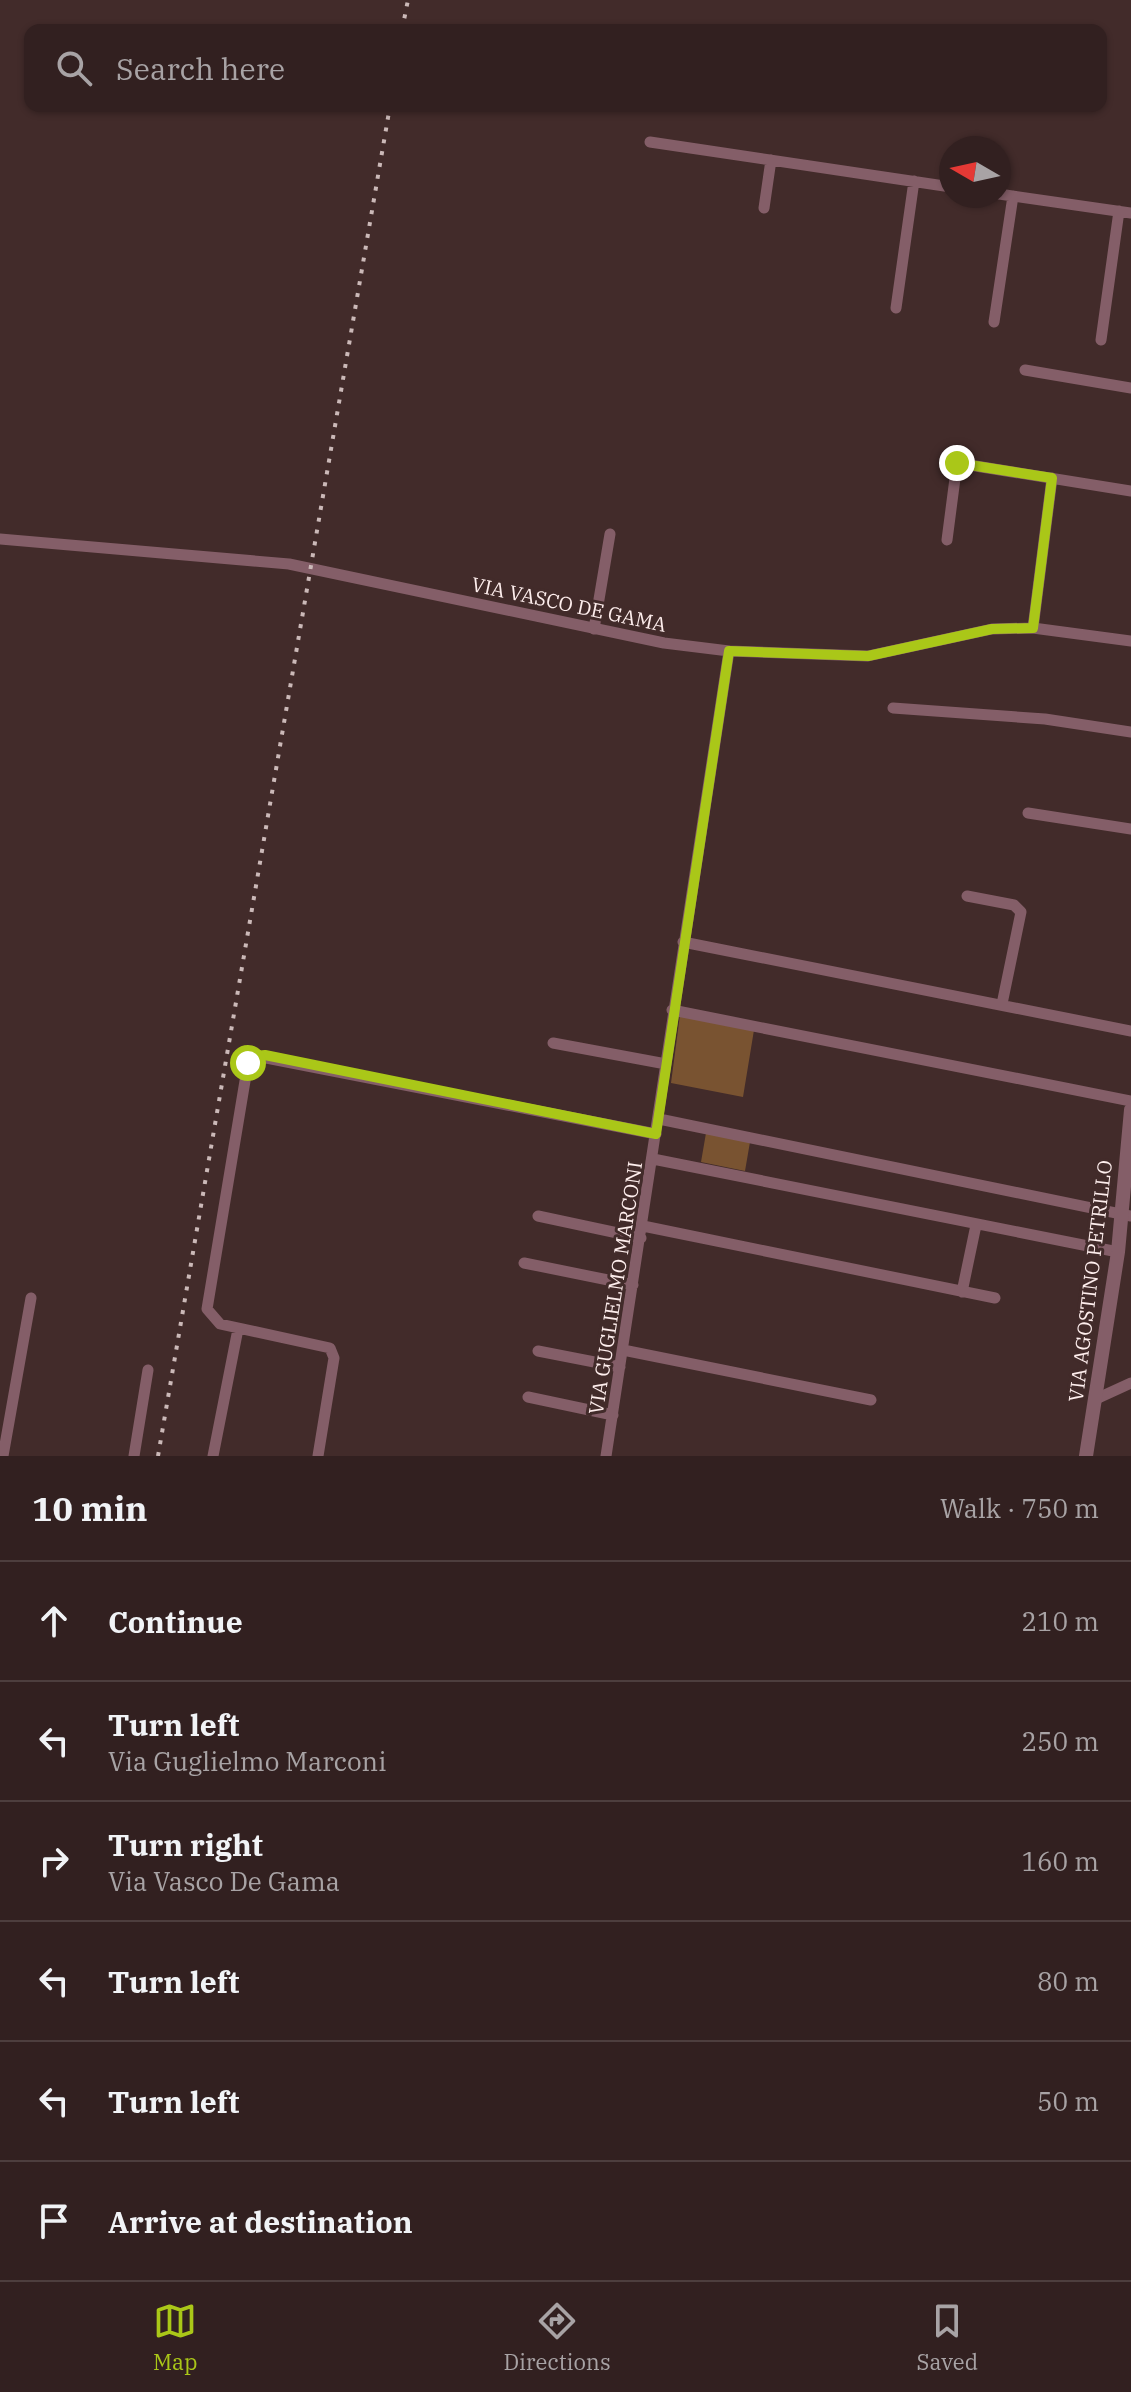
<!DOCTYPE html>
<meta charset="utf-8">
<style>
body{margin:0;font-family:"IBM Plex Serif",serif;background:#3a2829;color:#f1f3f6}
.compass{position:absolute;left:939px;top:136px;width:72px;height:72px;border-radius:50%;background:#322020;box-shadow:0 2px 6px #0004;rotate:279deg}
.stop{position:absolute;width:24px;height:24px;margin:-18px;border:6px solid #aac718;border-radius:50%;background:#fff}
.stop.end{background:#aac718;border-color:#fff;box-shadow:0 2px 8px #0008}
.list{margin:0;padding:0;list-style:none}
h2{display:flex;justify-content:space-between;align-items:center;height:104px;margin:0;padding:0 32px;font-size:34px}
h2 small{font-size:26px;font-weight:400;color:#a8a3a5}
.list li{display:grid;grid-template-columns:52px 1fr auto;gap:24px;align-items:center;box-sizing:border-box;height:120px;padding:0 32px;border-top:2px solid #4d3e3e}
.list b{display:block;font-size:30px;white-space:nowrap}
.list p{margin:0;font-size:26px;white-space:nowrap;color:#a8a3a5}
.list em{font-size:26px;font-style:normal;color:#a8a3a5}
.icon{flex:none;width:44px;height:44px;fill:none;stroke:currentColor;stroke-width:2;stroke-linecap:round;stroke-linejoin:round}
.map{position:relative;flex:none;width:1131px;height:1456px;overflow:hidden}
.search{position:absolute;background:#322020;box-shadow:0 2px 6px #0004;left:24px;right:24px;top:24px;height:88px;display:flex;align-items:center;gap:20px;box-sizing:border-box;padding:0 28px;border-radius:16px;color:#a8a3a5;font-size:30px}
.sheet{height:824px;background:#322020}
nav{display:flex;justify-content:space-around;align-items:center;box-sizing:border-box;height:112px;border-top:2px solid #4d3e3e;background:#322020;font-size:22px;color:#a8a3a5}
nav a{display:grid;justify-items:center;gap:4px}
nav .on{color:#aac718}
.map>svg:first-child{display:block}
</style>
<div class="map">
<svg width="1131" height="1456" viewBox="0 0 1131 1456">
<rect width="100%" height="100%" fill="#422b2a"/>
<path fill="#795331" d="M680 1015 754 1030 743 1097 671 1083Z
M706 1133 750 1142 745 1171 701 1162Z"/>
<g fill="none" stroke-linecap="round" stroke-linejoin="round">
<path stroke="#845e68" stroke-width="11" d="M650 142 951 187
M999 194 1131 213
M764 208 771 160
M896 308 914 181
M994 322 1013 196
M1101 340 1119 211
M1025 370 1131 388
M0 539 289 564 664 643 729 651 868 656 992 629 1033 628 1131 641
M947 540 957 463 1131 491
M1033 628 1052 478
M594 629 610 534
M893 708 1045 719 1131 732
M1028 813 1131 829
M967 896 1014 905 1021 912 1002 1004
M683 942 1131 1031
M672 1010 1131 1101
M553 1043 666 1064
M659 1119 1131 1216
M653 1159 1118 1252
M538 1216 641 1238
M643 1226 995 1298
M524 1263 633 1285
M962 1292 976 1225
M623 1350 871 1400
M538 1351 620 1367
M528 1397 613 1415
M1096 1399 1131 1383
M3 1456 31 1298
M134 1456 148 1370
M213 1456 238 1329
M318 1456 334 1358 330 1348 220 1324 207 1309 248 1063 256 1056 656 1134
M606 1456 729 651"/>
<path stroke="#845e68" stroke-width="14" d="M1086 1456 1118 1252 1131 1110"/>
<path stroke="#cbb9b8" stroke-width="4" stroke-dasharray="4 8" stroke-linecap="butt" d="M402 30 408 0
M158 1456 390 106"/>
</g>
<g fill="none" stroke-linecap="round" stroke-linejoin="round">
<path stroke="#aac718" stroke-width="10" d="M248 1063 256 1056 265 1055 656 1134 729 651 868 656 992 629 1033 628 1052 478 957 463"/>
</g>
<g text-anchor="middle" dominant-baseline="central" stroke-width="6" stroke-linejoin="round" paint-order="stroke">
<g font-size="20" fill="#feeeed" stroke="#422b2a">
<text transform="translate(569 604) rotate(12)">VIA VASCO DE GAMA</text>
<text transform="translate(1090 1281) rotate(-83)">VIA AGOSTINO PETRILLO</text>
<text transform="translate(615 1288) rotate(-81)">VIA GUGLIELMO MARCONI</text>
</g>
</g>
</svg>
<svg class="compass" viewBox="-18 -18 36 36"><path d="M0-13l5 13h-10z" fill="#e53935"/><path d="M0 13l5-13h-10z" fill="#a8a3a5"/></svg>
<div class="stop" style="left:248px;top:1063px"></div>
<div class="stop end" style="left:957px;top:463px"></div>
<div class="search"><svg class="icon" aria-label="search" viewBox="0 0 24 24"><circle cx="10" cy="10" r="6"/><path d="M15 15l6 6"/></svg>Search here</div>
</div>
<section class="sheet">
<h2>10 min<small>Walk · 750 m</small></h2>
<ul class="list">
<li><svg class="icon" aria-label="ahead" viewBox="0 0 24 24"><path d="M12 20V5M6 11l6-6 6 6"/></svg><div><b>Continue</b></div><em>210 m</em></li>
<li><svg class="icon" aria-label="left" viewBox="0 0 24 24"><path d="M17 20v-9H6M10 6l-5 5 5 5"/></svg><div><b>Turn left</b><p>Via Guglielmo Marconi</p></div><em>250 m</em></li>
<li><svg class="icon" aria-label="right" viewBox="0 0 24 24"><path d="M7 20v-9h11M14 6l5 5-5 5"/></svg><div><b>Turn right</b><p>Via Vasco De Gama</p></div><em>160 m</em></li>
<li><svg class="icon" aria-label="left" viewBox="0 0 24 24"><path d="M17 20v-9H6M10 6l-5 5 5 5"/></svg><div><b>Turn left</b></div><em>80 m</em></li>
<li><svg class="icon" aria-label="left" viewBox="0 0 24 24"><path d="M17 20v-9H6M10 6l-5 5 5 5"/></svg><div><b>Turn left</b></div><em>50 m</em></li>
<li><svg class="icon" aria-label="arrive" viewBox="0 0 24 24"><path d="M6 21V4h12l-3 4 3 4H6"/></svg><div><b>Arrive at destination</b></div></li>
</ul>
</section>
<nav>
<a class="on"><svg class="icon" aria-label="map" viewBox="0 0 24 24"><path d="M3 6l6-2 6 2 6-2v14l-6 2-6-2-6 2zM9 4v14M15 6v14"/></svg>Map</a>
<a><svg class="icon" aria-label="directions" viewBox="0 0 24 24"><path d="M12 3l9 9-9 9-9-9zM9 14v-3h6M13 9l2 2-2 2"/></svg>Directions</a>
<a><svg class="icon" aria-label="saved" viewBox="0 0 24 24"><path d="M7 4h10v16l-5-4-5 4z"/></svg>Saved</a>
</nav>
